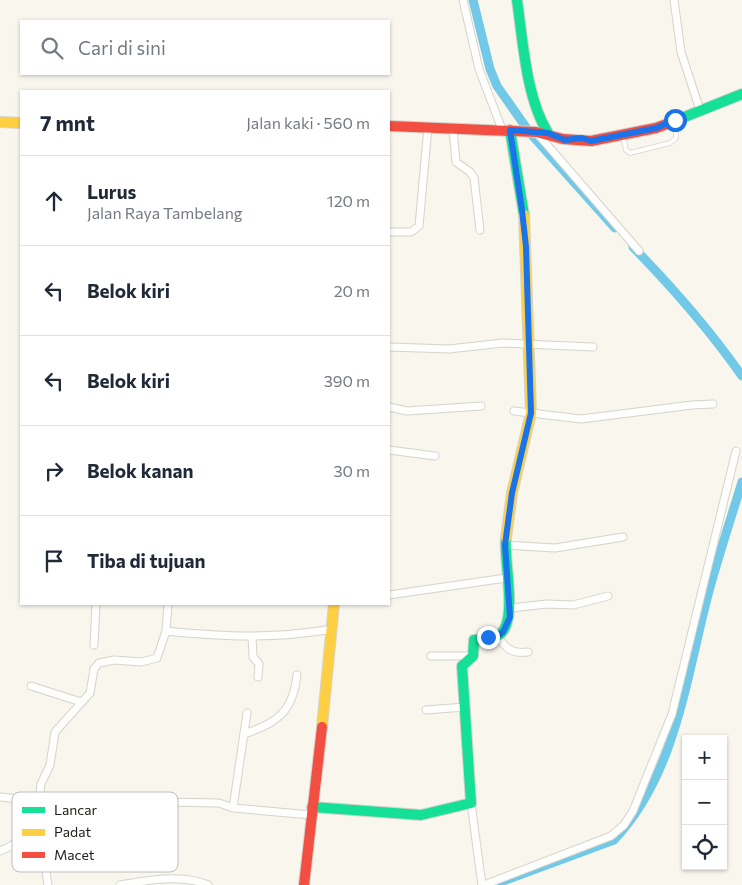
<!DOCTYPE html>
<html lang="id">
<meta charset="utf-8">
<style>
body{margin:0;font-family:Commissioner,sans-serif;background:#f6f6f7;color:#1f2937}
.controls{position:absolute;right:15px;bottom:15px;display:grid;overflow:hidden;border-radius:0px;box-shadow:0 1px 4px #0004}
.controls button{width:45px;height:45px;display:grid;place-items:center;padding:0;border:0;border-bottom:1px solid #e0e1e3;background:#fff;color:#1f2937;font:25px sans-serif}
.stop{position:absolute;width:15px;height:15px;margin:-11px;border:4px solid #1a73e8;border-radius:50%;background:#fff}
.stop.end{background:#1a73e8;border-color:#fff;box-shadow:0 1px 5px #0008}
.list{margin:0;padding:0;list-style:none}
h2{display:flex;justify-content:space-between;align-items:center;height:65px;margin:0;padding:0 20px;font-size:21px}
h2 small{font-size:16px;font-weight:400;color:#747a83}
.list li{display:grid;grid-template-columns:32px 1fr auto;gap:15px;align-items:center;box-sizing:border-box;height:90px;padding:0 20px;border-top:1px solid #e0e1e3}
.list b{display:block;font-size:19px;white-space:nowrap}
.list p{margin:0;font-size:16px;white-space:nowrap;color:#747a83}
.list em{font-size:16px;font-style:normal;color:#747a83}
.icon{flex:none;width:28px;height:28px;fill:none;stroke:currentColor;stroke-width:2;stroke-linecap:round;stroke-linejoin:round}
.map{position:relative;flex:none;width:742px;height:885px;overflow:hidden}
.search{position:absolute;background:#fff;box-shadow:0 1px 4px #0004;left:20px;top:20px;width:370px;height:55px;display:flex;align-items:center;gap:12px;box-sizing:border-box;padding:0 18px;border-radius:0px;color:#747a83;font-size:19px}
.panel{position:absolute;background:#fff;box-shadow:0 1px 4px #0004;left:20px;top:90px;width:370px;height:515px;border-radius:0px}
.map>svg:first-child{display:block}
</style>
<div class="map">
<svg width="742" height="885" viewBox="0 0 742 885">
<rect width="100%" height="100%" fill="#f8f6ed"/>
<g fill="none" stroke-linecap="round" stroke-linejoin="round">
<path stroke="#71c9e7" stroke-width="9" d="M473 0 490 69 497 86 530 133 615 228
M633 247C673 288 709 329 742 376
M498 883 614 840C677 773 686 676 709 591 719 554 731 518 742 482"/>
<defs>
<path id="lane" d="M623 136 626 150 630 153 670 143 676 138 675 122"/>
<path id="street" d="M463 0 479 69 503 132
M674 0 681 52 700 110
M453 129 456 162 470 172 474 178 480 230
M536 132 639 251
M389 232H411L419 226 428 127
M389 347 449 349 503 343 593 347
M389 407 407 411 481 406
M514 411 581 419 692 405 713 404
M389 450 435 456
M505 545 555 548 623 537
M389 595 506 578
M511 608 547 604 573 605 608 596
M166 631C226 637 273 639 333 629
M497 636C507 649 511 654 528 652
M252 638 253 657 259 664 258 677
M94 645 96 604
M431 656H473
M31 686 81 702
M426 710 465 707
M244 734C278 723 293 711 297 675
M0 797 39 801
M471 803 482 885
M233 808 247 713
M107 841 104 809 112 801 219 803 233 808 311 815
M0 851 11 846 40 820
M48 885 42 845 39 801 41 784 50 765 55 732 90 693 94 669 99 663 114 660 141 662 157 658 166 631 168 604
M120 885C148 880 182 874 208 885
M484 885 611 836 624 825 633 811 672 714 736 451"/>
<path id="fast" d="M517 0C523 41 526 98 548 133
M672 122 742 94
M510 130 524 215
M312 807 421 815 471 803 462 666 473 656 474 640C481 639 491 639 497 636 520 626 503 560 506 538"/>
<path id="slow" d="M0 122 21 123
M506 538 512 493 531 413 524 215
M322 727 334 604"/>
<path id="jam" d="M389 126 536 132 563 139 591 141 656 128 672 122
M304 885 322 727"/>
</defs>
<use href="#lane" stroke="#d5d3cc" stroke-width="5.5"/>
<use href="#street" stroke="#d5d3cc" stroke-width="9"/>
<use href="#fast" stroke="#d5d3cc" stroke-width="12"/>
<use href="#slow" stroke="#d5d3cc" stroke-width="12"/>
<use href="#jam" stroke="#d5d3cc" stroke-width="12"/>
<use href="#lane" stroke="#fefefc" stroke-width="4"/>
<use href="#street" stroke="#fefefc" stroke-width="7"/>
<use href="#fast" stroke="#16e098" stroke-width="10"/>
<use href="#slow" stroke="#ffcf43" stroke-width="10"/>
<use href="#jam" stroke="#f24e42" stroke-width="10"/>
</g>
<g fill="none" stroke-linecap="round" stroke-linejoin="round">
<path stroke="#1a73e8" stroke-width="6" d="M488 637 494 638 503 632 510 617 505 545 512 493 531 413 526 247 522 210 510 130 548 133 565 140 582 138 591 141 656 128 675 120"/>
</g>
<rect x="12" y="792" width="166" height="80" rx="8" fill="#fff" stroke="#bdbcbb" stroke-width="1"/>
<rect x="22" y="807" width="23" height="6" fill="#16e098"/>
<rect x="22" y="829" width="23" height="7" fill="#ffcf43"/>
<rect x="22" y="852" width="23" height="6" fill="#f24e42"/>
<g font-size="14" fill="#22211b">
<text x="54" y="815">Lancar</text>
<text x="54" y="837">Padat</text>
<text x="54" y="860">Macet</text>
</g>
</svg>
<div class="controls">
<button>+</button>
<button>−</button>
<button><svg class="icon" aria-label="locate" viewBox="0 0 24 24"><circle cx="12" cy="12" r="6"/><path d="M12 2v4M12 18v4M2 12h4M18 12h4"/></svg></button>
</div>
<div class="stop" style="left:675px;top:120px"></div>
<div class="stop end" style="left:488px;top:637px"></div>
<div class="search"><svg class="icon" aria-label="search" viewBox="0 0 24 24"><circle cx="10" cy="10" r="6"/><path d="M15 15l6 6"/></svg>Cari di sini</div>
<section class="panel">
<h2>7 mnt<small>Jalan kaki · 560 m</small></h2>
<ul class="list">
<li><svg class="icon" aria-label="ahead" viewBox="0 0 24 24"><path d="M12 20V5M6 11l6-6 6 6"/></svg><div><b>Lurus</b><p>Jalan Raya Tambelang</p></div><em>120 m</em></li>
<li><svg class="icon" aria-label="left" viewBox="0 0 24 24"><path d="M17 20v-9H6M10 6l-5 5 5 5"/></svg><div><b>Belok kiri</b></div><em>20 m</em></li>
<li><svg class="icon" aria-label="left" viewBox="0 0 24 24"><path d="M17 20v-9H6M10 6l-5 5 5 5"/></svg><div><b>Belok kiri</b></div><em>390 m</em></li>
<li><svg class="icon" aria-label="right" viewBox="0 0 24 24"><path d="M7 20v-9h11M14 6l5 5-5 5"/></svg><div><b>Belok kanan</b></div><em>30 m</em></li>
<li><svg class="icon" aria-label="arrive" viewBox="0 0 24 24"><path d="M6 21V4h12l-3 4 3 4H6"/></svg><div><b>Tiba di tujuan</b></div></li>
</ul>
</section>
</div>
